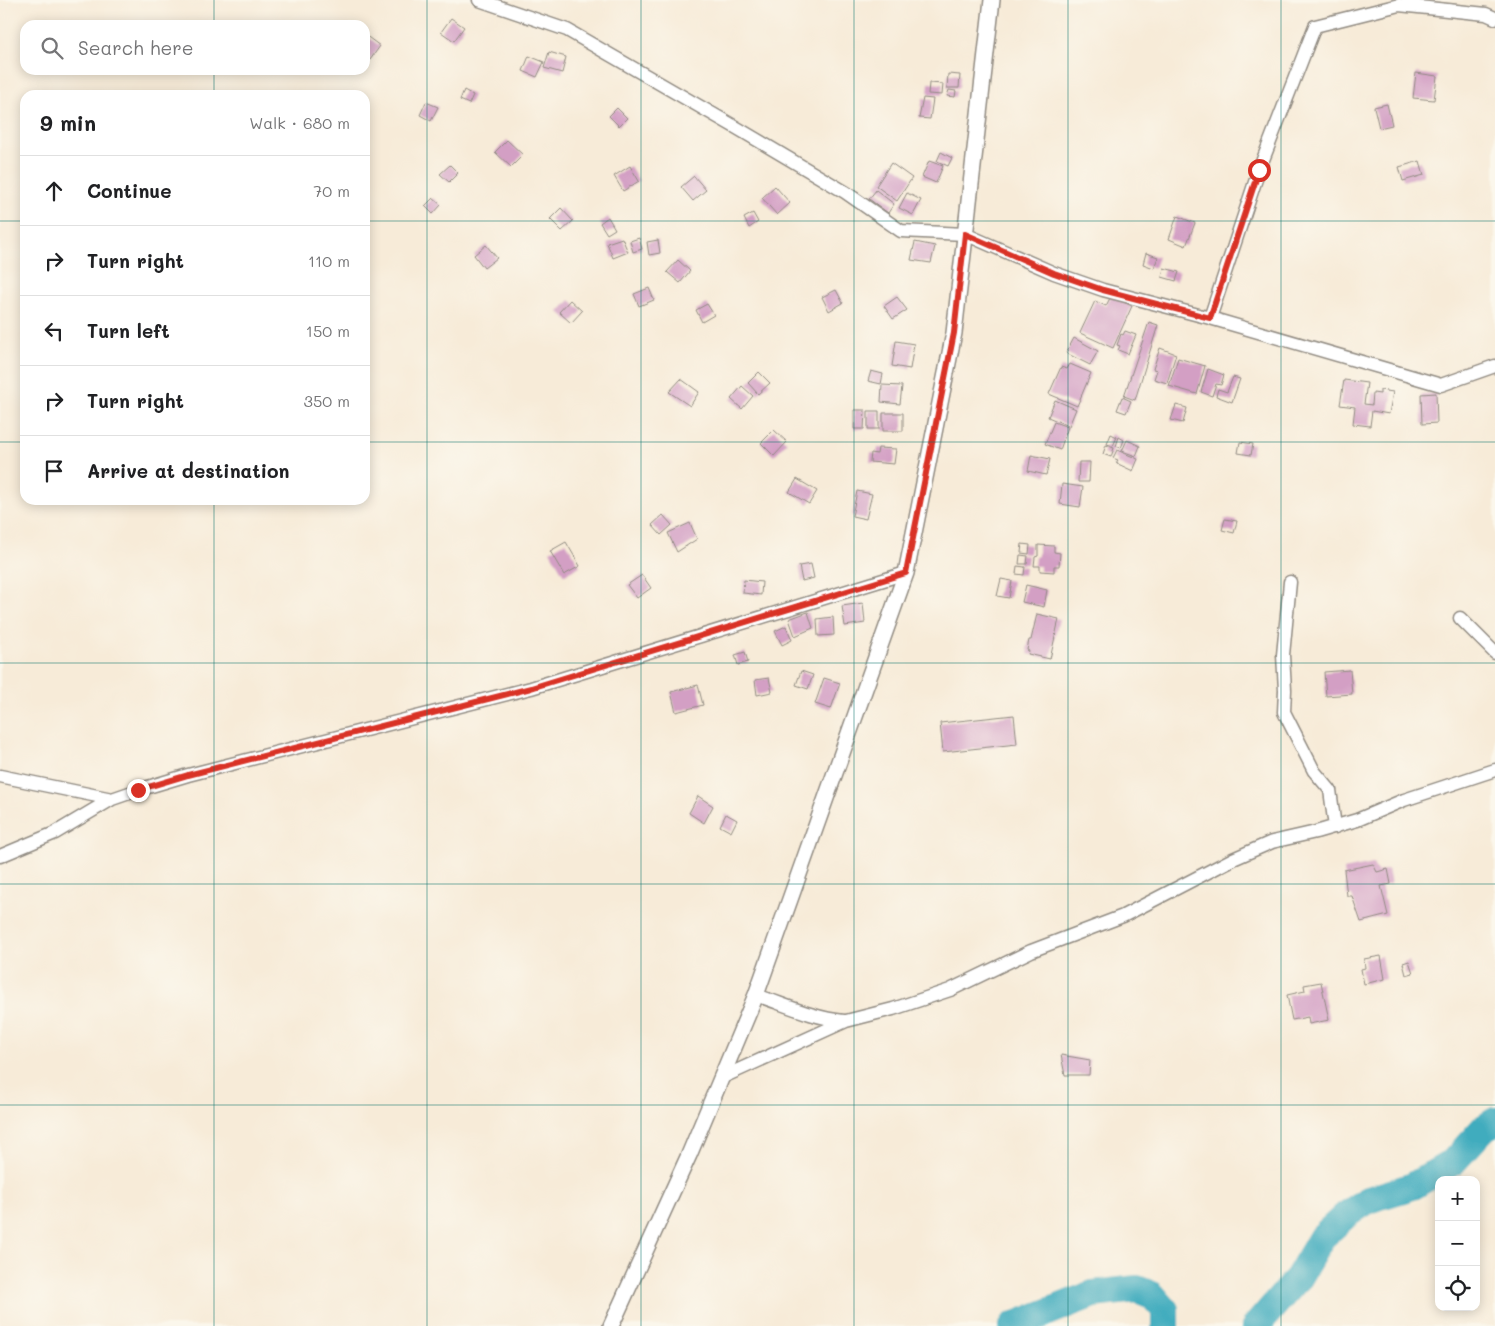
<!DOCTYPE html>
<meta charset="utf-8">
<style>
body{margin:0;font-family:Mali,sans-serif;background:#f2f2f2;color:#202124}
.controls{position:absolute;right:15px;bottom:15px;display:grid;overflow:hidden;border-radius:10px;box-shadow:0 2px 12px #0003}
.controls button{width:45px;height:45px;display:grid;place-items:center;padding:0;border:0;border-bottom:1px solid #e0e0e0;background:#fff;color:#202124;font:25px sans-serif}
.stop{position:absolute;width:15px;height:15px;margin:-11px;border:4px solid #d93025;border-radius:50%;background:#fff}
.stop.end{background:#d93025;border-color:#fff;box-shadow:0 1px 5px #0008}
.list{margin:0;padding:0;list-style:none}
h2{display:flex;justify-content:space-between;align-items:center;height:65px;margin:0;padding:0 20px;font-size:21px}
h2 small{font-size:16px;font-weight:400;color:#757577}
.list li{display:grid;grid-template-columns:32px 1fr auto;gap:15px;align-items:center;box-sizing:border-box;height:70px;padding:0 20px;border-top:1px solid #e0e0e0}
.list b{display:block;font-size:19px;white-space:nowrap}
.list em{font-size:16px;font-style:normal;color:#757577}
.icon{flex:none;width:28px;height:28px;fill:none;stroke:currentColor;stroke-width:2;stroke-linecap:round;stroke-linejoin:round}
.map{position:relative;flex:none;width:1495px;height:1326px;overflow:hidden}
.search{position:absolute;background:#fff;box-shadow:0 2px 12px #0003;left:20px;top:20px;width:350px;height:55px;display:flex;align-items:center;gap:12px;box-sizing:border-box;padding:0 18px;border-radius:15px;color:#757577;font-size:19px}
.panel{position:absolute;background:#fff;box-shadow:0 2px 12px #0003;left:20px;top:90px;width:350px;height:415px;border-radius:15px}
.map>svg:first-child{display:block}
</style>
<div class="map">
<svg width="1495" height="1326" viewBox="0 0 1495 1326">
<rect width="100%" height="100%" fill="#fbf7ec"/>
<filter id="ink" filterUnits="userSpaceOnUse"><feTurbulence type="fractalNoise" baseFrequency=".02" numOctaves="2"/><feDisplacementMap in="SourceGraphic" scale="10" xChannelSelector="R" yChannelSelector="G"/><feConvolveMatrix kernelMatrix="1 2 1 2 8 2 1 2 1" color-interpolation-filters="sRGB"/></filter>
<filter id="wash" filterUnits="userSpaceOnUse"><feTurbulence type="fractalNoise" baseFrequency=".0096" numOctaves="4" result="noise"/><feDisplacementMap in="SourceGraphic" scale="20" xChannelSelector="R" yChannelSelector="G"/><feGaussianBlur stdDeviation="1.12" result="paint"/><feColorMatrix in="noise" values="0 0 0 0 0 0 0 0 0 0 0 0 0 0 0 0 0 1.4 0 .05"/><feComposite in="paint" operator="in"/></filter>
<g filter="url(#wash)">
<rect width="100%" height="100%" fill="#f7ebd8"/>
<path fill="#3facbe" stroke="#356c74" d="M1437 1172 1346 1215 1357 1208Z"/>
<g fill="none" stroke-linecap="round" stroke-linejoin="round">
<path stroke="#3facbe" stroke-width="28" d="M1013 1326 1093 1294 1137 1289 1152 1295 1165 1310V1326
M1256 1326 1298 1278 1322 1237 1346 1215 1368 1200 1413 1186 1453 1162 1484 1128 1495 1121"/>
</g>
<g id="blocks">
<path fill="#d39fc4" d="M451 18 464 27 454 41 441 32Z
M365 35 380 46 370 60 365 56Z
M549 52 566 57 562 73 544 68Z
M529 56 544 62 537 77 523 71Z
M1416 73 1437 76 1434 100 1413 98Z
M948 74 960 75 959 88H947Z
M929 83 943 84 942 95 928 94Z
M464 90 473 95 469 104 460 100Z
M949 90 956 91 955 97 947 96Z
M923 98 933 99 930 119 919 118Z
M426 102 438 107 431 121 420 115Z
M1387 104 1392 125 1379 128 1374 107Z
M617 108 627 118 619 126 609 116Z
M507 140 523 155 511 167 495 152Z
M941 152 952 158 948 166 937 161Z
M929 161 943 166 936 183 922 177Z
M1420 161 1424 175 1403 181 1399 167Z
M891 163 912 178 897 201 876 186Z
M450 165 458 173 449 182 440 174Z
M630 166 639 181 623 191 614 176Z
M694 176 706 190 693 201 681 187Z
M775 186 790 203 777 215 762 198Z
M876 190 894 204 888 213 869 199Z
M907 193 921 200 913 215 899 208Z
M433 198 441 205 433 214 425 206Z
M561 208 573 221 562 231 550 219Z
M753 213 758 222 749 228 744 218Z
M1177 216 1195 223 1186 246 1169 239Z
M608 217 615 229 607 234 600 223Z
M622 238 628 252 613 258 607 243Z
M639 238 642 249 633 252 630 241Z
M658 240 660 253 649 255 647 242Z
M915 242 935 246 931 263 911 260Z
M486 245 497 258 484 268 474 255Z
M1146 253 1158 257 1154 268 1143 264Z
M678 260 690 271 680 283 667 272Z
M1164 268 1179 272 1176 281 1162 277Z
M649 288 654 300 639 306 634 294Z
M836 290 843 303 829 311 822 297Z
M1111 296 1132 306 1113 348 1080 333 1095 301 1106 306Z
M897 297 907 310 893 319 884 306Z
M570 300 582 311 571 323 559 312Z
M707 304 714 315 702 322 696 310Z
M1149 322 1158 325 1135 400 1124 396Z
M1125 331 1136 335 1128 354 1118 350 1120 346 1117 345 1121 334 1123 335Z
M1074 338 1098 351 1090 365 1066 353Z
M896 341 914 344 910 369 892 366Z
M1160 348 1176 354 1167 383 1154 379 1157 370 1153 369Z
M1178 358 1205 366 1197 394 1169 386Z
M1070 364 1091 373 1077 406 1049 394 1061 367 1067 369Z
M1208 369 1224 375 1221 385 1216 384 1212 396 1201 392Z
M871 371 883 374 881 384 868 381Z
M759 372 770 383 758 394 748 383Z
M1233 377 1240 379 1232 402 1216 396 1218 389 1227 392Z
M681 379 699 392 690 406 669 392Z
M1344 380 1367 383 1364 404 1372 405 1373 393 1380 394V390L1393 392 1389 414 1372 411 1370 426 1353 424 1355 407 1340 405Z
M882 385 902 386 900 404 881 402Z
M742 386 753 396 742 409 731 399Z
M1436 393 1437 423 1422 424 1421 394Z
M1122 397 1131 401 1126 413 1117 410Z
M1055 400 1076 409 1069 426 1048 417Z
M1176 405 1187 408 1183 423 1171 420Z
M854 410H865L864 429H854Z
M868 411H879V429H868Z
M883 413H903V431H883Z
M1054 422 1068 427 1060 450 1045 444Z
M774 430 787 442 774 456 761 443Z
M1111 434 1117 437 1113 446 1107 444Z
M1119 437 1124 440 1121 448 1116 446Z
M1127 440 1140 446 1136 456 1122 451Z
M1240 442 1253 444 1251 455 1238 453Z
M1106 445 1114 448 1111 457 1103 454Z
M878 448 896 449 894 464 870 462 871 453 877 454Z
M1117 450 1138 459 1133 471 1116 463 1118 460 1113 458Z
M1031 455 1050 459 1046 475 1028 471Z
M1079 462H1090L1089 482H1078Z
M797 479 817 491 809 504 789 492Z
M1062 484 1083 487 1080 507 1060 504Z
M857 491 872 494 866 519 852 516Z
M663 515 672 525 661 535 652 525Z
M1225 519 1237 521 1234 533 1222 530Z
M690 523 697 539 677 552 668 533Z
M566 542 580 566 564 575 550 551Z
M1022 544 1030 545 1029 554 1021 553Z
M1038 545 1054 546V552L1060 553 1059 566H1054V572L1040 571V566H1034L1035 557 1038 556Z
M1020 555 1028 556 1027 564H1019Z
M811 564 814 578 802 581 799 566Z
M1017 566 1025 567 1024 575 1016 574Z
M642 575 651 588 637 598 627 585Z
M1001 579 1012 581 1009 598 997 596Z
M744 580 762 582 761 595 743 593Z
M1026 585 1047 590 1044 607 1022 602Z
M863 603 865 623 845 626 842 606Z
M808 612 813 628 795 636 789 619Z
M1037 614 1059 619 1050 659 1028 654 1029 651 1027 650 1029 640H1031Z
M833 617 834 635 818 636 817 619Z
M786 626 792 640 782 645 775 631Z
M745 652 748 662 738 665 735 655Z
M1350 670 1352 694 1326 696 1324 672Z
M801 671 813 675 808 689 796 685Z
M769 678 772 692 757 695 755 680Z
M824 678 840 683 831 709 815 704Z
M698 685 703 705 676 712 671 692Z
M1014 715 1017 744 943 752 940 723Z
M698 796 713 806 704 823 689 813Z
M726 814 737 820 731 832 720 826Z
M1373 864 1377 872 1388 869 1391 884 1381 886 1388 915 1361 922 1352 896H1347L1344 870Z
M1381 956 1385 979 1364 984 1361 969 1365 968 1364 959Z
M1409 961 1413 973 1406 975 1403 963Z
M1321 982 1329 1020 1309 1024 1308 1017 1292 1020 1287 995 1305 991 1304 985Z
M1061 1055 1090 1060 1089 1075H1065Z"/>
</g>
</g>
<g filter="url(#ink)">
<use href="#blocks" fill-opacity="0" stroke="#918b82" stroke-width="1"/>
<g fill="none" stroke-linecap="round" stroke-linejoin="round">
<defs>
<path id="minor" d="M479 0 567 30 737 128 845 192 901 231 965 234 1054 273 1103 290 1210 318 1441 385 1495 366
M1210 318 1259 170 1315 26 1399 5 1486 14 1495 18
M1290 582 1283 655 1285 690 1284 712 1314 771 1330 790 1335 827
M1460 618 1495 653
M0 776 112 799 138 790 188 775 531 688 906 573
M0 856 55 833 112 799
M756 995C786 1005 813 1018 844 1021
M723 1077 846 1021 893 1009 950 990 1031 951 1123 916 1233 859 1272 842 1316 832 1357 820 1404 800 1495 770"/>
<path id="tertiary" d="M611 1326 689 1155 756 995 906 573 954 333 992 0"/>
</defs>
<use href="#minor" stroke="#918b82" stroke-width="15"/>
<use href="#tertiary" stroke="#918b82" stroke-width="18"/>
<use href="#minor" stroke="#fff" stroke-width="12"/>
<use href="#tertiary" stroke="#fff" stroke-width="15"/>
</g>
</g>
<g fill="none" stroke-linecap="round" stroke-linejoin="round" filter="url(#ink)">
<path stroke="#d93025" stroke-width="6" d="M138 790 188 775 531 688 906 573 954 333 965 234 1054 273 1103 290 1210 318 1259 170"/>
</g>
<path fill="none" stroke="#0f766e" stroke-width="1" stroke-opacity="0.55" d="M214 0V25M427 0V1326M641 0V1326M854 0V1326M1068 0V1326M1281 0V1326M214 70V95M0 221H25M365 221H1495M0 442H25M365 442H1495M214 500V1326M0 663H1495M0 884H1495M0 1105H1495"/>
</svg>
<div class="controls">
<button>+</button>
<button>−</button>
<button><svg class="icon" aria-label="locate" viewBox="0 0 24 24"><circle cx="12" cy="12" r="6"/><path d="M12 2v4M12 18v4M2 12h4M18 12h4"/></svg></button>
</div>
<div class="stop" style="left:1259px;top:170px"></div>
<div class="stop end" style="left:138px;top:790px"></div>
<div class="search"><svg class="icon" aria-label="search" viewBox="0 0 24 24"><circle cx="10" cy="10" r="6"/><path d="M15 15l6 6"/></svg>Search here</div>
<section class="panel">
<h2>9 min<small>Walk · 680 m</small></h2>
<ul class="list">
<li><svg class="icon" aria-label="ahead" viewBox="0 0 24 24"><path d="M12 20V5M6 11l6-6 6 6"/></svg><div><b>Continue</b></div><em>70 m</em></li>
<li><svg class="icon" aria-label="right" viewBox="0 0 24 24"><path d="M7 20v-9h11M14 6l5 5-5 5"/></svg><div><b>Turn right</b></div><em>110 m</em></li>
<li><svg class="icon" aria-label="left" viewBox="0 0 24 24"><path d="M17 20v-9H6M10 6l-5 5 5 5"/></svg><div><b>Turn left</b></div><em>150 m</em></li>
<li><svg class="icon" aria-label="right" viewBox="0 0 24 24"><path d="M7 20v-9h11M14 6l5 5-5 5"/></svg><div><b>Turn right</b></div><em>350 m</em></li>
<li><svg class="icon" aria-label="arrive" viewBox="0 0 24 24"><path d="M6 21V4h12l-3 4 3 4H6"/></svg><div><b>Arrive at destination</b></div></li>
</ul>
</section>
</div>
